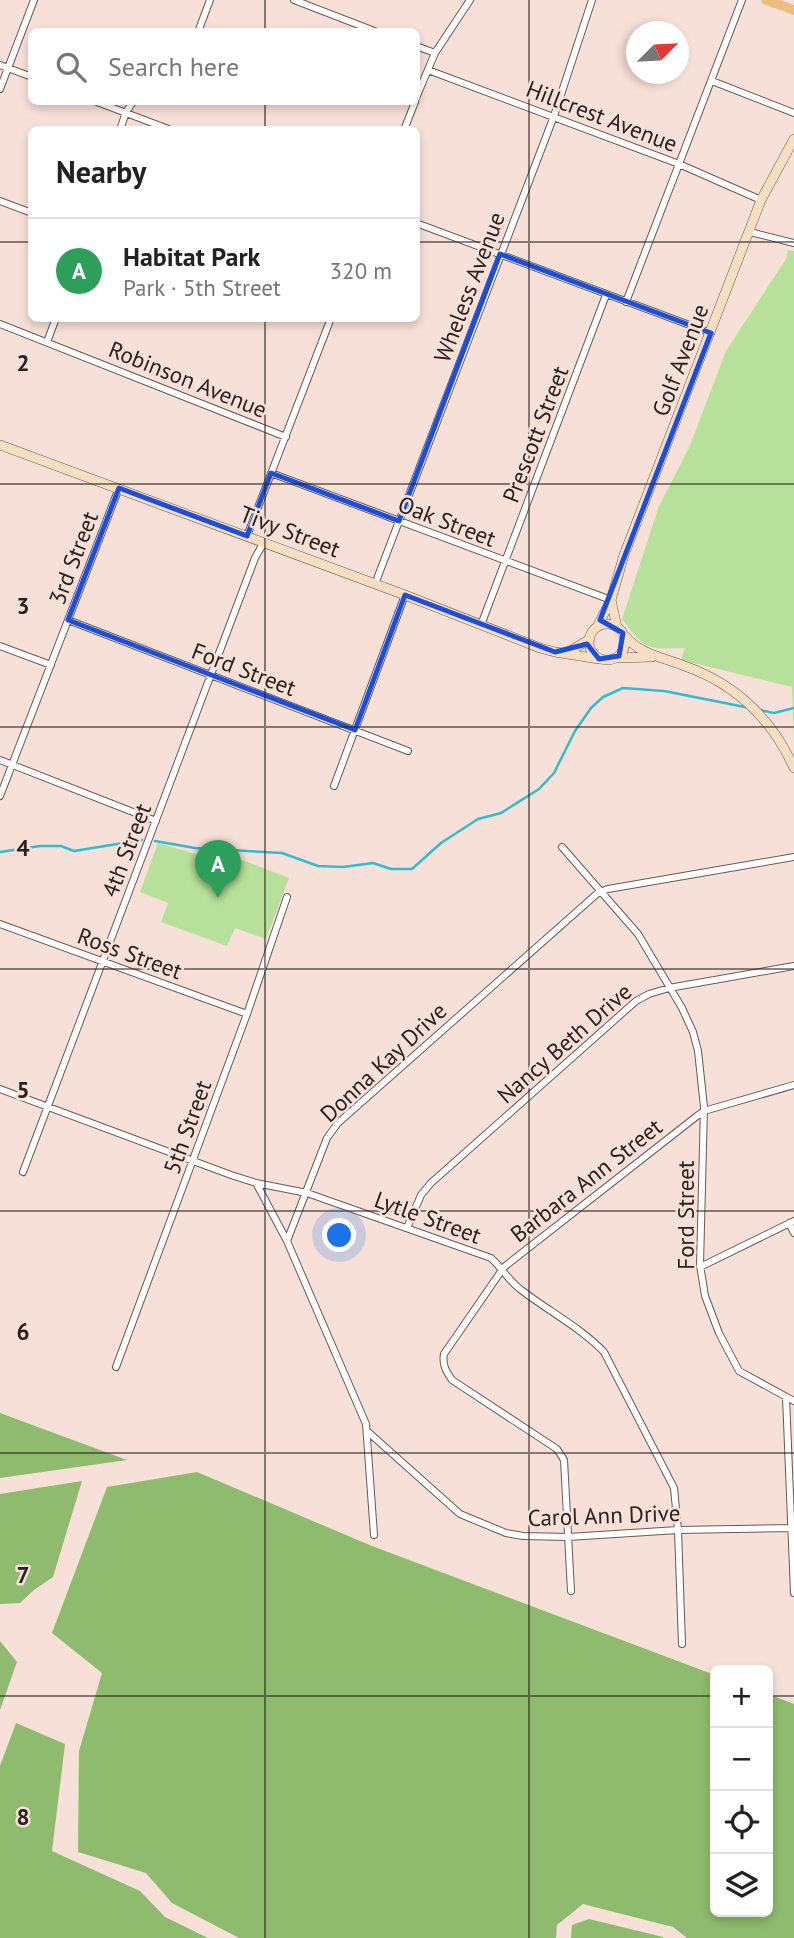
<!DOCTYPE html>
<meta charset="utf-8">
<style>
body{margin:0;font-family:"PT Sans",sans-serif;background:#f2f2f2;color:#222}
.controls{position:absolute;right:21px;bottom:21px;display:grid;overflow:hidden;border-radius:10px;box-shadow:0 4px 10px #0003}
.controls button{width:63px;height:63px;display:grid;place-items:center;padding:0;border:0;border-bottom:2px solid #e0e0e0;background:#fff;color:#222;font:35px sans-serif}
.compass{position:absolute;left:626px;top:21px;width:63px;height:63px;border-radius:50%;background:#fff;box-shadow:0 4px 10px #0003;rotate:66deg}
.you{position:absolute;left:340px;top:1236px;width:24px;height:24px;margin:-18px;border:5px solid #fff;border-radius:50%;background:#1a73e8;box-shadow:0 0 0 10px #1a73e833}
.badge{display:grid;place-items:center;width:46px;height:46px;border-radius:50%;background:#376f89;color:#fff;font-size:23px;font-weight:700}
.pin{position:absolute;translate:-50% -58px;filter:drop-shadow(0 2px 4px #0008)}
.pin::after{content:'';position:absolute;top:37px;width:24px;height:21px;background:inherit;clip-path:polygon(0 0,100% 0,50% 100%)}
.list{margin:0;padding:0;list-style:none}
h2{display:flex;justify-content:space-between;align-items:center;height:91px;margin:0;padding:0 28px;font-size:30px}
h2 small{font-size:23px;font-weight:400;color:#767676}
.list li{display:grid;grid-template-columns:46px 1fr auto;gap:21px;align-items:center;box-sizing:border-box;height:105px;padding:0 28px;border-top:2px solid #e0e0e0}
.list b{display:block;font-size:26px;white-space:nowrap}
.list p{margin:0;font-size:23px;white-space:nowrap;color:#767676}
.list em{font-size:23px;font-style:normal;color:#767676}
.icon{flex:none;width:38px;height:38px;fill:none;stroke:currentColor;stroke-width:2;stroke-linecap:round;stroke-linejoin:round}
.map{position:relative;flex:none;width:794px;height:1938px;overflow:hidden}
.search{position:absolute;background:#fff;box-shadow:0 4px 10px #0003;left:28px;top:28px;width:392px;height:77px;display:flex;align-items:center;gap:18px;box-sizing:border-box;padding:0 24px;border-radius:10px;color:#767676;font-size:26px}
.panel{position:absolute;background:#fff;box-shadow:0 4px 10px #0003;left:28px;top:126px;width:392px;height:196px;border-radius:10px}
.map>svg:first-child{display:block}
</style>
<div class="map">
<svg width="794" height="1938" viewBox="0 0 794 1938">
<rect width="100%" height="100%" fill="#f7e0d7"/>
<path fill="#b7e19a" d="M788 250 794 251V742L792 687 681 660 685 648C646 649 646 651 622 619L659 506 689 448 726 351 786 259Z
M158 843 219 861 242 860 289 878 266 939 235 928 227 946 161 922 168 903 140 892Z"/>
<path fill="#8ebb6d" d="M0 1413 127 1460 0 1478Z
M197 1472 372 1546 715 1675V1912H768V1694L794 1704V1938H687L673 1927 583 1904 557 1925 556 1938H239L172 1903 146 1873 78 1852 79 1751 102 1673 52 1633 107 1487Z
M82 1481 53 1577 34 1590 20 1603 0 1604V1494Z
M0 1641 17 1662 0 1710Z
M16 1723 65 1744 52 1851 140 1891 165 1917 208 1938H0V1766Z
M589 1919 663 1937 664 1938H571L572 1925Z"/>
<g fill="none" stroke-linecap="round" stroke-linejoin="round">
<path stroke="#30bcd0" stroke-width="2.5" d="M760 710 774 713 794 708
M155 841 195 848 282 853 318 866 343 867 373 863 391 869H412L441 843 478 819 501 813 539 789 554 773 575 731 591 708 603 697 623 688 664 691 750 708
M0 852 40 846H61L74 851 142 840"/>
<defs>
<path id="street" d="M294 0 377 32
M198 32 210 0
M416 46 435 53
M0 65 32 77
M428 70 679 164 761 200
M712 81 794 113
M0 89 34 0
M416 98 435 53 470 0
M97 102 171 130
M120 130 126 112 133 102
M404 130 415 102
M0 201 32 213
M416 223 711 333
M750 232 794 243
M626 302 742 0
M0 324 286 437
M47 342 56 318
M271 473 611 600
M247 536 331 318
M375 584 554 116 592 0
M68 620 408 751
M481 625 606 295
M0 646 51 665
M0 760 156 821
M334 786 405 595
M0 796 119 488
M562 847 638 934 682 1008 693 1032 698 1051 704 1107 700 1265 705 1296 719 1333 739 1371 794 1401
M0 924 247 1014
M0 1089 231 1175 256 1183 307 1193 491 1258C502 1268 508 1280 520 1289 548 1311 580 1327 604 1352L674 1488 678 1530 682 1644
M23 1172 255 558 264 542
M256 1183 287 1241
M789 1223 794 1233
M407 1228 421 1195 431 1183 636 1001 649 994 669 988 794 966
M700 1267 794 1221
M116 1367 247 1014 287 897
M786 1397 794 1593
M367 1431 460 1514 506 1533 523 1536 568 1537 678 1530 794 1528
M374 1535 366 1424 287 1241 327 1138 338 1123 599 892 608 889 794 857
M571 1591 564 1460 557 1449 452 1380C446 1371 442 1365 444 1354L504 1267 697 1116 704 1111 794 1085"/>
<path id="secondary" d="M0 445 405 595 540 648 555 652 599 659
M611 600 617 627
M589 642a18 18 0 1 1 36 0a18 18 0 1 1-36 0Z
M597 627 611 600 624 555 761 200 794 139
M625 636C640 654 661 657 682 665 735 683 771 717 794 768
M565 654 590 639
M617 658 652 657"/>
<path id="primary" d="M766 0 794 10"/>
</defs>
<use href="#street" stroke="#6c5951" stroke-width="8"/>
<use href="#secondary" stroke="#6c5951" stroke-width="10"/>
<use href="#primary" stroke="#fff" stroke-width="11"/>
<use href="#street" stroke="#fff" stroke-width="6"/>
<use href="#secondary" stroke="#f5dec1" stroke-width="9"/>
<use href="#primary" stroke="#ebbd82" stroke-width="10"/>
</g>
<path fill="none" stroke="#1d4ed8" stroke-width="5" stroke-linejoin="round" d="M500 254 711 333 600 620 623 633 619 656 599 659 587 644 555 652 405 595 355 730 68 620 119 488 247 536 271 473 399 521Z"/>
<path fill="none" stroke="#2a221e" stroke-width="2" stroke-opacity="0.55" d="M265 0V32M529 0V1938M265 102V130M0 242H32M416 242H794M265 318V1938M0 484H794M0 727H794M0 969H794M0 1211H794M0 1453H794M0 1696H715M768 1696H794"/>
<g text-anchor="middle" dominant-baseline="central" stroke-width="5" stroke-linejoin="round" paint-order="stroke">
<g font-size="23" fill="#2a221e" stroke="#f7e0d7">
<text transform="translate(602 116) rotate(21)">Hillcrest Avenue</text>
<text transform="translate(469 287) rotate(-69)">Wheless Avenue</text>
<text transform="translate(680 360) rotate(-69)">Golf Avenue</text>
<text transform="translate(188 379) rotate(22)">Robinson Avenue</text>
<text transform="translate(535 434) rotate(-69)">Prescott Street</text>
<text transform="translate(447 521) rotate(21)">Oak Street</text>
<text transform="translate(290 531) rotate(21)">Tivy Street</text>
<text transform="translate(73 558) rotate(-69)">3rd Street</text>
<text transform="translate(244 669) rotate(21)">Ford Street</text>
<text transform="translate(126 850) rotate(-69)">4th Street</text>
<text transform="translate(130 953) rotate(20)">Ross Street</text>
<text transform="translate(564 1043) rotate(-41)">Nancy Beth Drive</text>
<text transform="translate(383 1062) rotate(-43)">Donna Kay Drive</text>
<text transform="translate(187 1127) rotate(-70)">5th Street</text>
<text transform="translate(586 1180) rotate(-38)">Barbara Ann Street</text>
<text transform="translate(685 1215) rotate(-90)">Ford Street</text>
<text transform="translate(428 1217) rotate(20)">Lytle Street</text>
<text transform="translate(604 1515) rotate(-2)">Carol Ann Drive</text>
</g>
</g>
<g font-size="23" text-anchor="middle" font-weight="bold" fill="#2a221e" stroke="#f7e0d7" stroke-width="5" stroke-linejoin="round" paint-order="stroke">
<text x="23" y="371">2</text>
<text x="23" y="614">3</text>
<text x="23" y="856">4</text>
<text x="23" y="1098">5</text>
<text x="23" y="1340">6</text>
<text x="23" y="1583">7</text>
<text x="23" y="1825">8</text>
</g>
</svg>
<div class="controls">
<button>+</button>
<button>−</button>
<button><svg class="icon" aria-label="locate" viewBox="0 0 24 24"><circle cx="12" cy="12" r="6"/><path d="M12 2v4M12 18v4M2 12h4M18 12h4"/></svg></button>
<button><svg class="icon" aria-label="layers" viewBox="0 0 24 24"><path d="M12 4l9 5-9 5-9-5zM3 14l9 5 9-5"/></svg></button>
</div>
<svg class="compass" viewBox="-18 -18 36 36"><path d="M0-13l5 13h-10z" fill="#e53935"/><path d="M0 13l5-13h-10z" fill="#767676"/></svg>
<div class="you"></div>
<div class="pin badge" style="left:218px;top:898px;background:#2e9e5b">A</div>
<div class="search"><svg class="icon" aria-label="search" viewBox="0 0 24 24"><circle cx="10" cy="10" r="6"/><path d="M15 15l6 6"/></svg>Search here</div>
<section class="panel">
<h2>Nearby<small></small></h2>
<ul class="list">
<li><span class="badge" style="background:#2e9e5b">A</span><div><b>Habitat Park</b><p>Park · 5th Street</p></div><em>320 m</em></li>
</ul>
</section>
</div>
